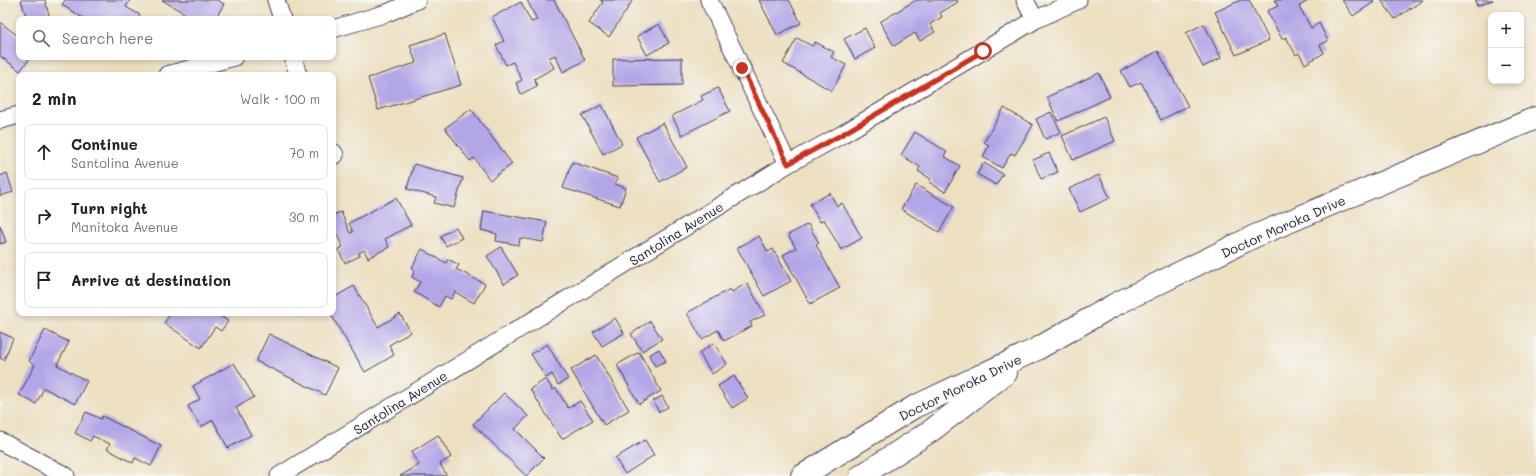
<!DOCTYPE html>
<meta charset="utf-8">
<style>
body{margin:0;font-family:Mali,sans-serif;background:#f6f6f6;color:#222}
.controls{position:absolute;right:12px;top:12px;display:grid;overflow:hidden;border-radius:8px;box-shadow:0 2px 6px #0003}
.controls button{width:36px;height:36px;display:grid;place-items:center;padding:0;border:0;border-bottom:1px solid #e0e0e0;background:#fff;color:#222;font:20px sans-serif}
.stop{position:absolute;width:12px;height:12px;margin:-9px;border:3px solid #c8321e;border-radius:50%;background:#fff}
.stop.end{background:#c8321e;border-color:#fff;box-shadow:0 1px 4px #0008}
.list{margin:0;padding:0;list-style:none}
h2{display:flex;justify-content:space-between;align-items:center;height:52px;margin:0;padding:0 16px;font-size:17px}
h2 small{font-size:13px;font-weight:400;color:#767676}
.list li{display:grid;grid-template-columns:26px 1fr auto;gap:12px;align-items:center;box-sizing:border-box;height:56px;margin:0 8px 8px;padding:0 8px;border:1px solid #e0e0e0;border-radius:8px}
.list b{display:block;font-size:15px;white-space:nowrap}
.list p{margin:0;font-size:13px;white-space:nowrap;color:#767676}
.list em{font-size:13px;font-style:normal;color:#767676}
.icon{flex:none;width:22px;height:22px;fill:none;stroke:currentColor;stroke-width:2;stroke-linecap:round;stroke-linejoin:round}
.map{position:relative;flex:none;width:1536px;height:476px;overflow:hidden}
.search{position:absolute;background:#fff;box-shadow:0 2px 6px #0003;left:16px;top:16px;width:320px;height:44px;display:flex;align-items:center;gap:10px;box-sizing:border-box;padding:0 14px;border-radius:8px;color:#767676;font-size:15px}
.panel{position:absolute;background:#fff;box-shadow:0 2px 6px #0003;left:16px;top:72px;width:320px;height:244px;border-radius:8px}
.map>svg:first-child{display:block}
</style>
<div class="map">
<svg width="1536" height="476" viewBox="0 0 1536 476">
<rect width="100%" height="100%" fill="#f6f6f2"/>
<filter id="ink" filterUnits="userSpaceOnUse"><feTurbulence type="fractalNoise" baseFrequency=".025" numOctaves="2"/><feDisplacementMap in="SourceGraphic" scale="8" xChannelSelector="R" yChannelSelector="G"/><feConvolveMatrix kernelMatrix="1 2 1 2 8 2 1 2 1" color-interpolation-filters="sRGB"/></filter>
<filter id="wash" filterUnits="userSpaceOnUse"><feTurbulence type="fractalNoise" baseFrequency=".012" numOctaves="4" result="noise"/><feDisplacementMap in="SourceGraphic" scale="16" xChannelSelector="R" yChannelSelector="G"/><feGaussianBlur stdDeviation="0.9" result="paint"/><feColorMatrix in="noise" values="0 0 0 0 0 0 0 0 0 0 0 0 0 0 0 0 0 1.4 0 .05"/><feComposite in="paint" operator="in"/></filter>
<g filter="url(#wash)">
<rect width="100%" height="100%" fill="#ede0c1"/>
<g id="blocks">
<path fill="#b3a6e7" d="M21 0H45L50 19H27Z
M65 0H130L126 7 140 15 138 19H85L62 5Z
M162 0H217L224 4 215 19H212L206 15 204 19H194Z
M527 0H554L585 60 563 72 555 55 549 58 554 68 534 79 537 86 521 94 516 83 522 80 513 62 506 65 496 45 504 41 492 17 521 2 531 22 537 20Z
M600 0H633L609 37 589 23 603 2Z
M759 0H789L801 23 777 35Z
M916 0H957L958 2 940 13 942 17 930 24 935 32 920 41 915 33 894 46 880 22Z
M1241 0H1249L1269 40 1236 55 1215 12Z
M1274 0H1310L1299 6 1311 28 1319 23 1328 41 1320 45 1324 53 1305 64 1299 53 1296 55 1286 37 1282 39 1267 11 1278 6Z
M1342 0H1373L1374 2 1353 16Z
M1381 0H1423L1395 19Z
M1475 0H1493L1477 6Z
M0 22 19 37V57H31L20 71 0 56Z
M659 24 669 43 647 55 637 36Z
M1204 24 1221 58 1203 67 1186 33Z
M865 28 875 48 855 59 844 39Z
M445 34 461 85 378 110 368 78 416 63 410 45Z
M797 38 812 46 815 42 834 52 831 57 846 65 832 91 783 63Z
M1158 51 1188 106 1161 120 1141 82 1130 87 1121 71Z
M682 58V85L613 86V59Z
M1099 73 1110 97 1058 121 1047 97Z
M718 88 730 111 682 135 672 116 703 100 701 96Z
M602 105 622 144 603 154 582 115Z
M1004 108 1033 125 1015 155 1011 153 1002 168 983 157 989 145 984 142Z
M471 109 512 164 490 180 474 158 470 161 445 128Z
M1051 112 1061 132 1045 139 1036 119Z
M1104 117 1115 141 1073 160 1062 136Z
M663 123 687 167 660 182 636 137Z
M915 132 947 152 944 156 960 166 945 192 929 182 931 179 918 171 920 167 901 155Z
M1049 153 1058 172 1041 179 1033 160Z
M572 162 618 178 615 184 626 188 620 206 563 188Z
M984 163 1003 174 996 185 977 174Z
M414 164 463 178 454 208 434 203 436 197 407 189Z
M7 173 13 192 0 196V176Z
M1099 175 1110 198 1080 212 1069 189Z
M916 185 954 207 939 232 901 209Z
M830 193 837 206 842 203 862 238 841 250 824 219 820 222 810 204Z
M396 198 411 225 385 239 389 247 368 258 364 250 359 253 360 256 345 263 338 249 343 247 336 233 333 234V215L341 212 350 233 353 232 349 223Z
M484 211 547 222 543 242 520 238 519 245 496 241 497 234 481 230Z
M808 224 819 243 816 245 840 288 810 304 783 255 796 248 788 235Z
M0 225 6 242 0 244Z
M456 227 462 238 446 246 440 236Z
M759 236 768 252 773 249 791 281 764 296 737 248Z
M501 247 518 275 504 284 487 256Z
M422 249 446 263 448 259 459 265 456 269 485 284 474 303 455 292 451 299 445 296 439 307 414 292 420 282 412 277 415 270 412 268Z
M747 283 765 315 750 322 752 326 724 341 718 330 702 339 687 313 730 289 732 292Z
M354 286 378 327 400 314 411 332 389 345 394 355 365 372 330 313H333V298Z
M171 313H215L228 321 221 331 215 327 201 348 164 323Z
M615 318 624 333 602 346 593 332Z
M650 321 662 339 642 351 631 334Z
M45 330 69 342 57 365 87 381 75 404 44 388 36 404 19 395 35 365 29 361Z
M0 332 13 338 4 360 0 358Z
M269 334 338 368 325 395 256 361Z
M714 343 727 364 712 374 699 353Z
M547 344 568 379 558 385 552 374 546 378 531 354Z
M659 349 666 361 655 366 649 355Z
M639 352 661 391 639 404 617 365Z
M596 355 629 410 604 425 571 370Z
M234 363 254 397 236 408 251 435 228 448 213 420 201 427 188 406 200 399 193 386Z
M734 376 748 398 732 408 718 386Z
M546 379 553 390 556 388 568 408 580 401 593 420 562 439 530 389Z
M504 393 528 416 515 429 544 458 526 476 473 424Z
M662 396 668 407 659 412 653 401Z
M86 412 101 419 102 416 161 446 151 466 135 458 133 463 107 449 110 444 93 436 90 441 75 433Z
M438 435 451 457 440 464 447 476H400L419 465 411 452Z
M645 440 654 455 625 474 615 458Z"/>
</g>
</g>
<g filter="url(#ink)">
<use href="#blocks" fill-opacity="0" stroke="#403e4f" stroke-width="1"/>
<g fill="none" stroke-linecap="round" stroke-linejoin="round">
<defs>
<path id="minor" d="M276 0 282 19
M709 0 788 164
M1025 0 1035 20
M333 29 387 13 417 0
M293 57 298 75
M167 75 234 57
M0 120 19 115
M333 152 335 155
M0 441 66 476
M279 476 788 164 841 135 1035 20 1078 0"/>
<path id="secondary" d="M802 476 914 407 1037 349 1114 305 1255 236 1536 118
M861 476 932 430 1006 373"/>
</defs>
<use href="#minor" stroke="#403e4f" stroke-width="19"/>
<use href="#secondary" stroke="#403e4f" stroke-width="24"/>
<use href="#minor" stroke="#fff" stroke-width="17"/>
<use href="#secondary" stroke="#fff" stroke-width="22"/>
</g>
</g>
<g fill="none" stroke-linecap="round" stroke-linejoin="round" filter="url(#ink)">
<path stroke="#c8321e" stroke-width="5" d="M742 68 788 164 841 135 983 51"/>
</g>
<g text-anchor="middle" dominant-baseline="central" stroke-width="3" stroke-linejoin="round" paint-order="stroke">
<g font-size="13" fill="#22223b" stroke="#f6f6f2">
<text transform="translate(1283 226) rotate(-24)">Doctor Moroka Drive</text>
<text transform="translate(676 233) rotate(-32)">Santolina Avenue</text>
<text transform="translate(960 387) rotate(-26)">Doctor Moroka Drive</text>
<text transform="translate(400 402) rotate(-32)">Santolina Avenue</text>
</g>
</g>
</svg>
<div class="controls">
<button>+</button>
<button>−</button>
</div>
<div class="stop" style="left:983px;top:51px"></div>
<div class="stop end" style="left:742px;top:68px"></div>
<div class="search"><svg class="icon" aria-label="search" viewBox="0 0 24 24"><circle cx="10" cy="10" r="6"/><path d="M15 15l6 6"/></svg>Search here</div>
<section class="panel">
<h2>2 min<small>Walk · 100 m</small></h2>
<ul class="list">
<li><svg class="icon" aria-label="ahead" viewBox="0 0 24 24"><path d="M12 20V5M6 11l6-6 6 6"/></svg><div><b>Continue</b><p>Santolina Avenue</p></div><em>70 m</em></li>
<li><svg class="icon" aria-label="right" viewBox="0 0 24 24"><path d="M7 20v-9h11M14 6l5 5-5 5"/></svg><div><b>Turn right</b><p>Manitoka Avenue</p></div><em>30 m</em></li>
<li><svg class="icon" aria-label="arrive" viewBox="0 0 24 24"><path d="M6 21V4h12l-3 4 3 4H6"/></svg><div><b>Arrive at destination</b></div></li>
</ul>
</section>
</div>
